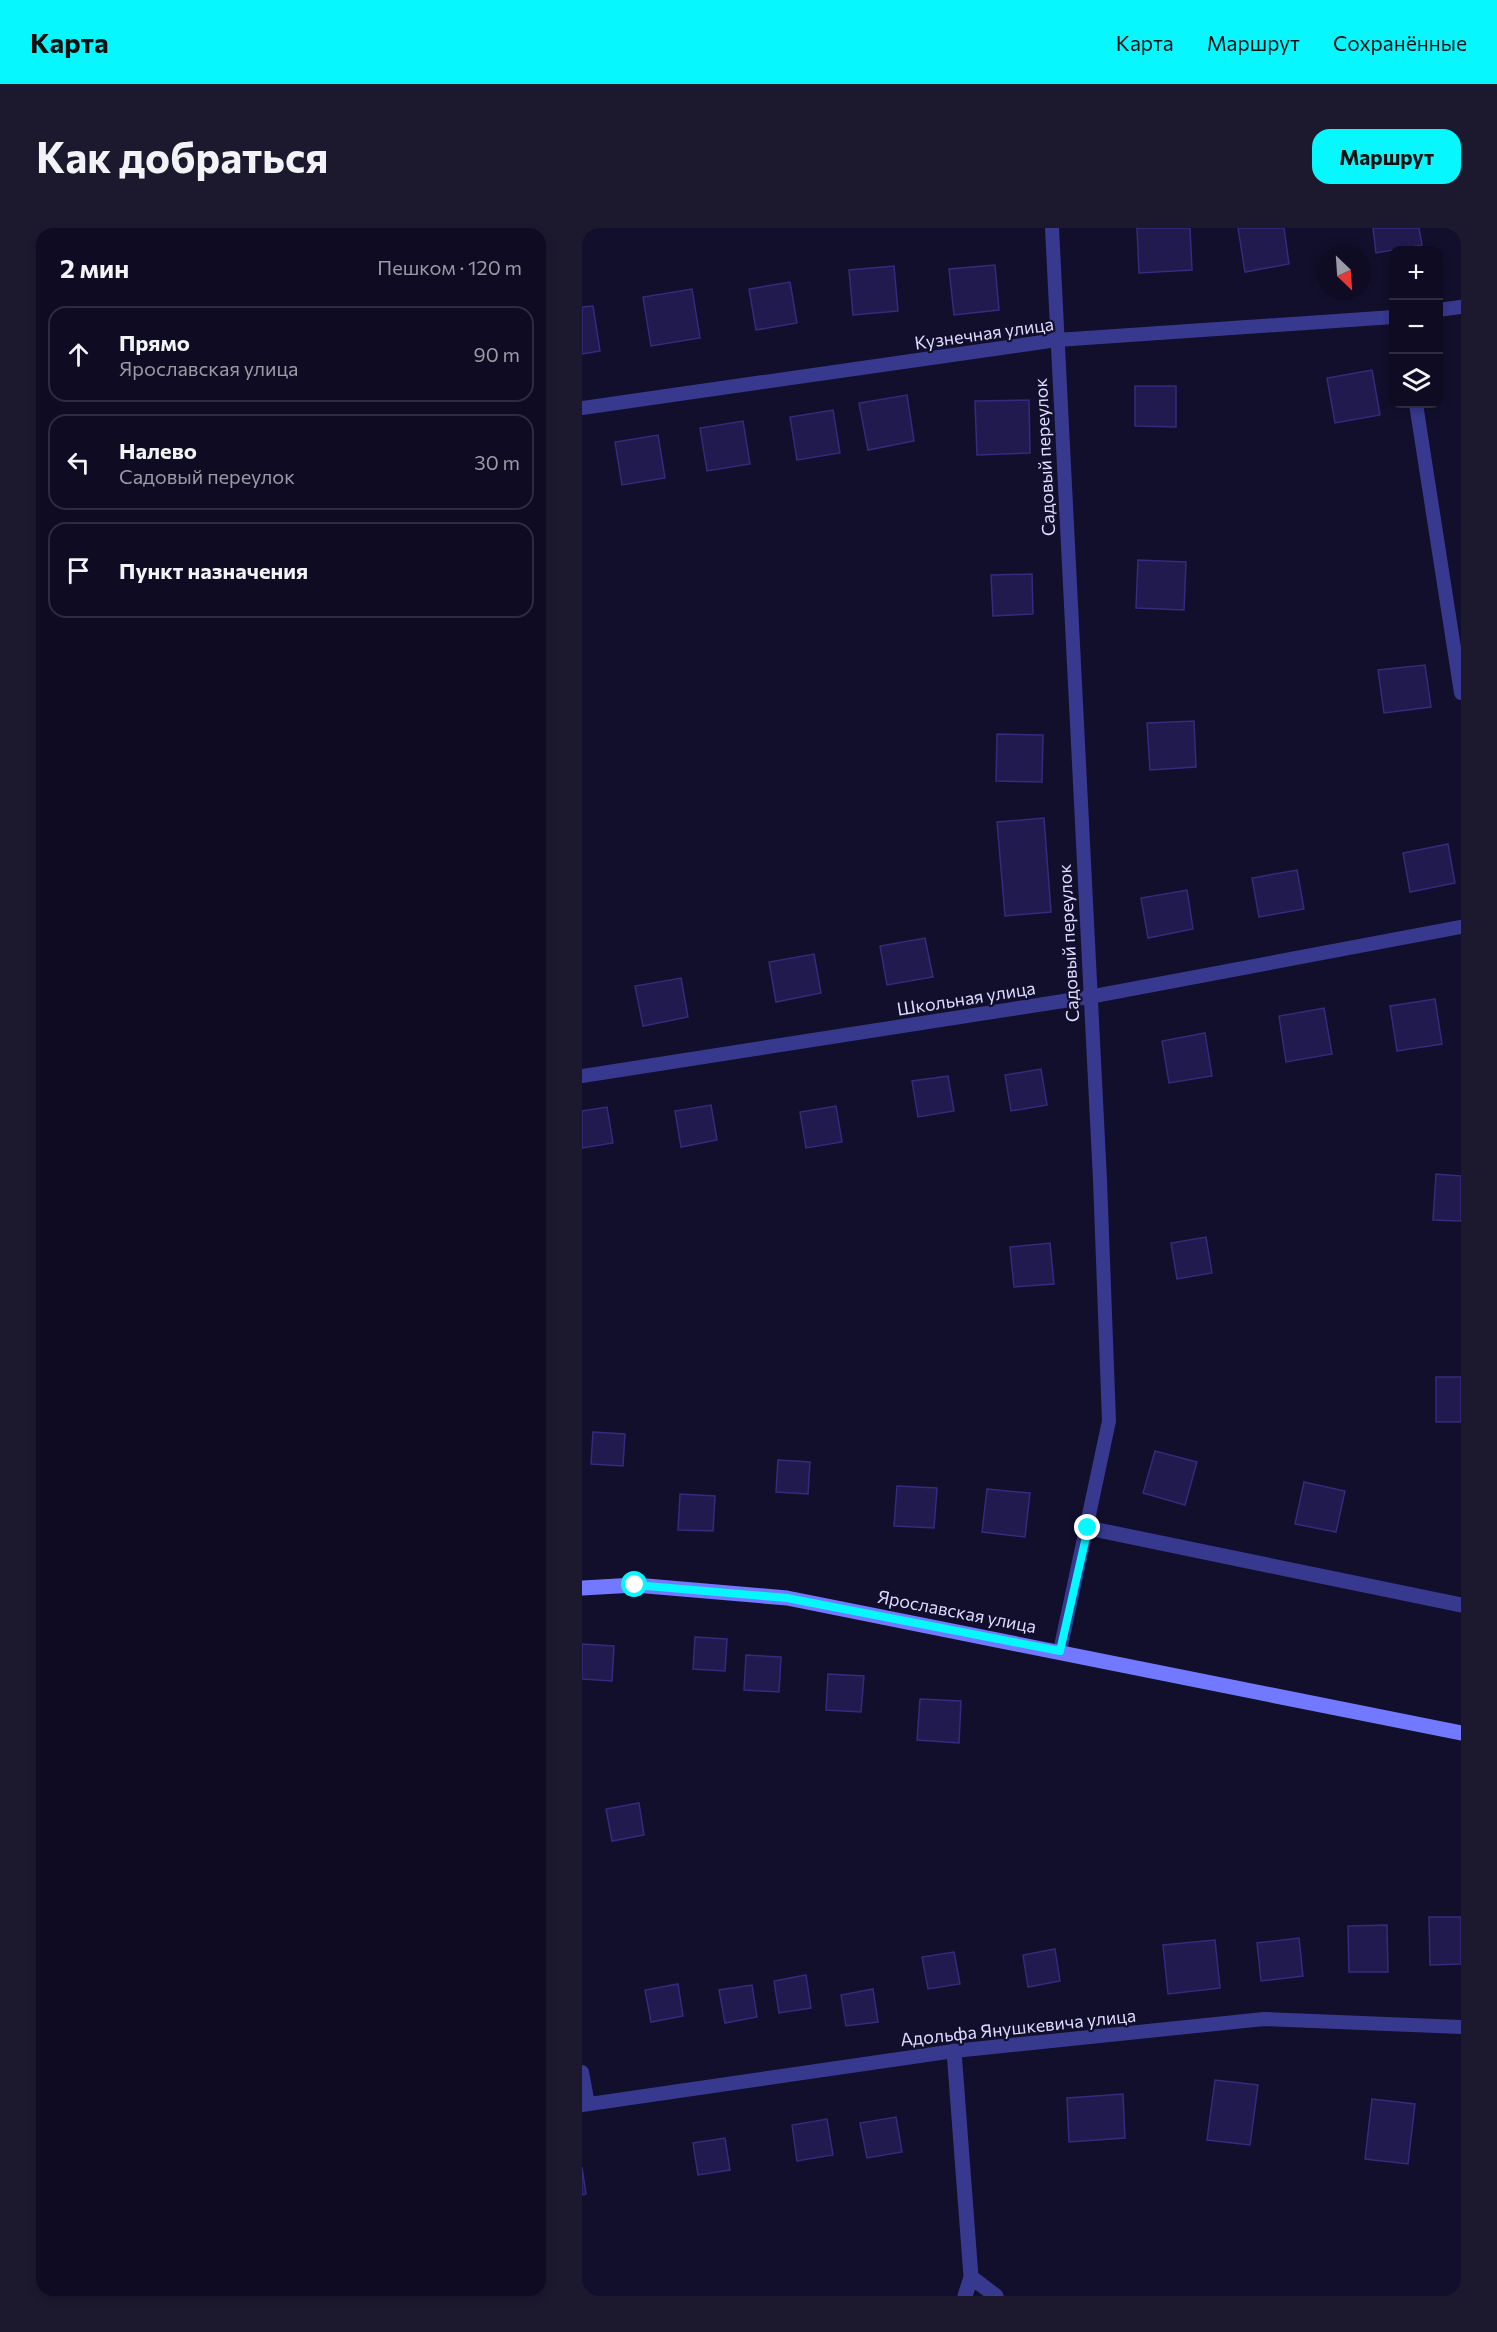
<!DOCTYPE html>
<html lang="ru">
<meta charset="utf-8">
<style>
body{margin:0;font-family:Commissioner,sans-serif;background:#1c192f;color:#f1f3f6}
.controls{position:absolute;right:18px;top:18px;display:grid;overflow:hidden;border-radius:12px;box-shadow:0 3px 9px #0003}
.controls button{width:54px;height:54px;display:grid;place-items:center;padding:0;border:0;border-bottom:2px solid #2e2b40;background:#0e0b22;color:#f1f3f6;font:30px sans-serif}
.compass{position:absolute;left:735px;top:18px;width:54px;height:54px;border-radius:50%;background:#0e0b22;box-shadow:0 3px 9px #0003;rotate:155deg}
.stop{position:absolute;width:18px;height:18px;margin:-14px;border:4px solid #07f7ff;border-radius:50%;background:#fff}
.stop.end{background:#07f7ff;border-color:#fff;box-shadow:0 2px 6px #0008}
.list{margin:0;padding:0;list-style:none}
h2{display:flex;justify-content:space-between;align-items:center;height:78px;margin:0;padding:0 24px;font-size:26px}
h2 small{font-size:20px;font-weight:400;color:#9b9ba5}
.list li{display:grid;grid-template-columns:39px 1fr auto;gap:18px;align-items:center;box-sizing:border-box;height:96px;margin:0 12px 12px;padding:0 12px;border:2px solid #2e2b40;border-radius:18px}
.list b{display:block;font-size:22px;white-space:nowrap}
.list p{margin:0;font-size:20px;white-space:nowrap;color:#9b9ba5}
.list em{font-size:20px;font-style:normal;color:#9b9ba5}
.icon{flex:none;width:33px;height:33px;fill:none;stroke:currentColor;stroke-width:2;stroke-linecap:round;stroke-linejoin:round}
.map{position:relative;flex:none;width:879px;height:2068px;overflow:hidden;border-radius:18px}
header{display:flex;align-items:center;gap:36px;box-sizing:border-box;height:84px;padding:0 30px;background:#07f7ff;color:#111}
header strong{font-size:28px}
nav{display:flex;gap:33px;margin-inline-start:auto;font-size:21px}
.intro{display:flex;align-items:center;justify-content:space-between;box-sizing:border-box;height:144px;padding:0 36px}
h1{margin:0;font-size:42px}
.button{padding:15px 27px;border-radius:18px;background:#07f7ff;color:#111;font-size:21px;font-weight:700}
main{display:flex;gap:36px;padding:0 36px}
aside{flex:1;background:#0e0b22;border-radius:18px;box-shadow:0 3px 9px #0003}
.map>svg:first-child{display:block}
</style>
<header>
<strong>Карта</strong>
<nav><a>Карта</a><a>Маршрут</a><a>Сохранённые</a></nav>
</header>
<div class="intro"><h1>Как добраться</h1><a class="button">Маршрут</a></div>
<main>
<aside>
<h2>2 мин<small>Пешком · 120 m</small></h2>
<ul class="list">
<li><svg class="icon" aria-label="ahead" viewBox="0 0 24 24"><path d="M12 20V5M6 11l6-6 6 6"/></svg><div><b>Прямо</b><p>Ярославская улица</p></div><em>90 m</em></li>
<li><svg class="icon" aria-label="left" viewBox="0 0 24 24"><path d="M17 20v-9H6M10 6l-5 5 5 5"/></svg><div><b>Налево</b><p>Садовый переулок</p></div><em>30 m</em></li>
<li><svg class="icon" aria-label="arrive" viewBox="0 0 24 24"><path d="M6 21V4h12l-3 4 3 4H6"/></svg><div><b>Пункт назначения</b></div></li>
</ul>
</aside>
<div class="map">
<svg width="879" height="2068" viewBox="0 0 879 2068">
<rect width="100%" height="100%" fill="#120f2d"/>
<path fill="#211a4f" stroke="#352a7d" stroke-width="1.5" d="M555 0H608L610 42 557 45Z
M656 0H702L707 36 663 44Z
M791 0H837L840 17 794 25Z
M413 37 417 82 372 87 367 41Z
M312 38 316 83 271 87 267 42Z
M208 54 215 95 174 102 167 61Z
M110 61 118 110 69 118 61 69Z
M11 78 18 123 0 126V79Z
M790 142 798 187 753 195 745 150Z
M553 158H594V199L553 198Z
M325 167 332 213 286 222 277 175Z
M447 172 448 225 395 227 393 173Z
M251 182 258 225 215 232 208 189Z
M161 193 168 236 125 243 118 200Z
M76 207 83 250 40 257 33 214Z
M556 332 604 334 602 382 554 380Z
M450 346 451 386 411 388 409 347Z
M843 437 849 479 802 485 796 442Z
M612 493 614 539 568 542 565 495Z
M415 506 461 507 460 554 414 553Z
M462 590 469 684 423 688 415 594Z
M866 616 873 655 828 664 821 625Z
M715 642 722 681 677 689 670 650Z
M605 662 611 701 566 710 559 670Z
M343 710 351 749 305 757 298 718Z
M232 726 239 765 194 774 187 734Z
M99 750 106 789 61 798 53 758Z
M853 771 860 816 815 823 808 778Z
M742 780 750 826 704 834 697 788Z
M623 805 630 848 587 855 580 813Z
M459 841 465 877 429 883 423 847Z
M366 848 372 883 336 889 330 853Z
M129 877 135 912 99 919 93 883Z
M254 878 260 914 224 920 218 884Z
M25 879 31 915 0 920V883Z
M854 946 879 948V993L851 992Z
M624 1009 630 1045 595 1051 589 1015Z
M468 1015 472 1056 432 1059 428 1019Z
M854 1149H879V1194H854Z
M11 1204 43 1206 41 1238 9 1236Z
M573 1223 615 1234 603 1277 561 1265Z
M196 1232 228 1234 226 1266 194 1264Z
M722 1254 763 1263 754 1304 713 1296Z
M315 1258 355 1260 352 1300 312 1298Z
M405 1261 448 1265 443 1309 400 1304Z
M98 1266 133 1268 131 1303 96 1302Z
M113 1409 145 1411 143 1443 111 1441Z
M0 1416 32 1418 30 1453 0 1451Z
M164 1427 199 1429 197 1464 162 1462Z
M246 1446 282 1448 279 1484 244 1482Z
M338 1471 379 1473 377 1515 335 1512Z
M57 1575 62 1607 30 1613 24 1581Z
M847 1689H879V1736L848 1737Z
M805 1697 806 1744H767L766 1698Z
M717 1710 721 1748 679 1753 675 1715Z
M633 1712 638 1760 586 1766 581 1717Z
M473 1721 478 1753 446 1759 441 1727Z
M372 1724 378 1756 346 1761 340 1729Z
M224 1747 229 1780 197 1785 192 1753Z
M96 1756 101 1788 69 1794 63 1762Z
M170 1757 175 1789 143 1795 137 1762Z
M291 1761 296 1794 264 1798 259 1767Z
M633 1852 676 1857 668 1917 625 1912Z
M541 1866 543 1910 487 1914 485 1870Z
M790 1871 833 1876 826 1936 783 1931Z
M314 1889 320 1924 285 1930 278 1895Z
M245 1891 251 1927 215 1933 210 1897Z
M143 1910 148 1942 116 1947 111 1915Z
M0 1939 4 1966 0 1967Z"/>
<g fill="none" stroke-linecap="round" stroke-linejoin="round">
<path stroke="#37398f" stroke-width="14" d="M470 0 518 952 527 1193 478 1423
M856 82 879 79
M834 176 879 465
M0 180 475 112 812 89
M0 848 507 769 879 699
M0 1844 6 1876
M0 1877 372 1823 682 1791 879 1799"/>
<path stroke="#37398f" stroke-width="15" d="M506 1300 879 1377
M372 1823 389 2049 383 2068
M389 2049 414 2068"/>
<path stroke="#7278ff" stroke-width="15" d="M0 1360 53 1357 205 1370 879 1505"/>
</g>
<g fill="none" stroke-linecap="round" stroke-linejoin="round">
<path stroke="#07f7ff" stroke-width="8" d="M53 1357 205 1370 478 1423 506 1300"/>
</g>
<g text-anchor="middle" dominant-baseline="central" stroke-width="4.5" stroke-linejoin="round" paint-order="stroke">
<g font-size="18" fill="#dddbff" stroke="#120f2d">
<text transform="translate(402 105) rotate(-8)">Кузнечная улица</text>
<text transform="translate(462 229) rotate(-93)">Садовый переулок</text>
<text transform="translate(486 715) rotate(-93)">Садовый переулок</text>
<text transform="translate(384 770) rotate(-9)">Школьная улица</text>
<text transform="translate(375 1383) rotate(11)">Ярославская улица</text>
<text transform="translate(436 1799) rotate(-6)">Адольфа Янушкевича улица</text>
</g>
</g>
</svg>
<div class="controls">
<button>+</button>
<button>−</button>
<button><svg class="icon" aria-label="layers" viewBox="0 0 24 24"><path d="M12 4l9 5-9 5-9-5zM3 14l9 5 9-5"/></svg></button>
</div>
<svg class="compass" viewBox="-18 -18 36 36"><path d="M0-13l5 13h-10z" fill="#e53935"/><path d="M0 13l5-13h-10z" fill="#9b9ba5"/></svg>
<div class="stop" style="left:53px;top:1357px"></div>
<div class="stop end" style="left:506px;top:1300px"></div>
</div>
</main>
